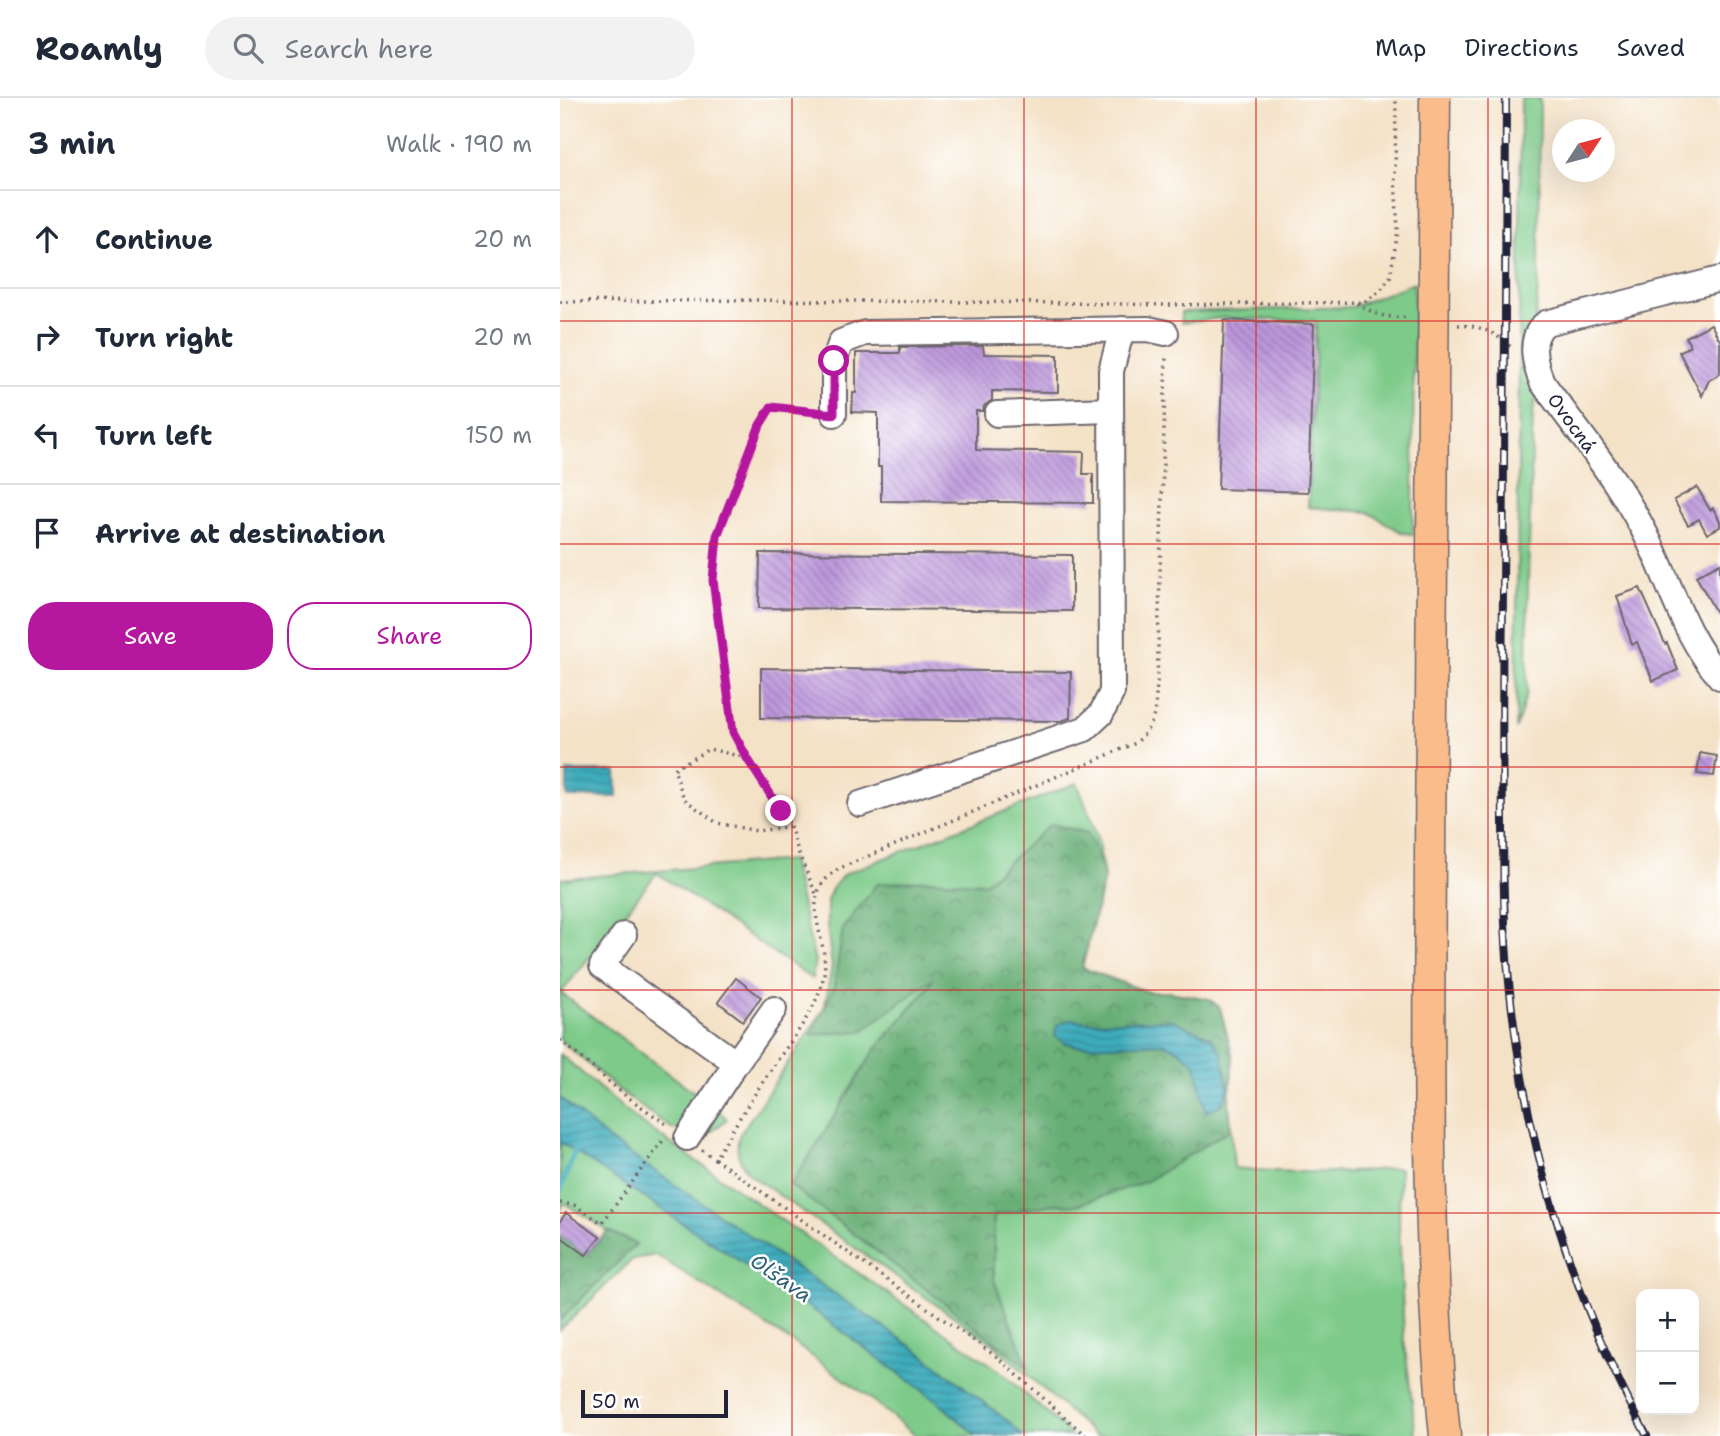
<!DOCTYPE html>
<meta charset="utf-8">
<style>
body{margin:0;font-family:"Shantell Sans",sans-serif;background:#f2f2f3;color:#1f2937}
.controls{position:absolute;right:21px;bottom:21px;display:grid;overflow:hidden;border-radius:14px;box-shadow:0 7px 28px #0002}
.controls button{width:63px;height:63px;display:grid;place-items:center;padding:0;border:0;border-bottom:2px solid #e0e1e3;background:#fff;color:#1f2937;font:35px sans-serif}
.compass{position:absolute;left:992px;top:21px;width:63px;height:63px;border-radius:50%;background:#fff;box-shadow:0 7px 28px #0002;rotate:54deg}
.scale{position:absolute;left:21px;bottom:18px;width:147px;box-sizing:border-box;padding-left:7px;border:4px solid #22223b;border-top:0;font-size:19px;line-height:24px;white-space:nowrap;color:#22223b;-webkit-text-stroke:5px #fff;paint-order:stroke}
.stop{position:absolute;width:21px;height:21px;margin:-16px;border:5px solid #b5179e;border-radius:50%;background:#fff}
.stop.end{background:#b5179e;border-color:#fff;box-shadow:0 2px 7px #0008}
.list{margin:0;padding:0;list-style:none}
h2{display:flex;justify-content:space-between;align-items:center;height:91px;margin:0;padding:0 28px;font-size:30px}
h2 small{font-size:23px;font-weight:400;color:#747a83}
.list li{display:grid;grid-template-columns:46px 1fr auto;gap:21px;align-items:center;box-sizing:border-box;height:98px;padding:0 28px;border-top:2px solid #e0e1e3}
.list b{display:block;font-size:26px;white-space:nowrap}
.list em{font-size:23px;font-style:normal;color:#747a83}
.actions{display:flex;gap:14px;padding:21px 28px}
.actions a{flex:1;padding:16px 0;border:2px solid #b5179e;border-radius:28px;text-align:center;font-size:24px;color:#b5179e}
.actions .main{background:#b5179e;color:#fff}
.icon{flex:none;width:38px;height:38px;fill:none;stroke:currentColor;stroke-width:2;stroke-linecap:round;stroke-linejoin:round}
.map{position:relative;flex:none;width:1160px;height:1338px;overflow:hidden}
header{display:flex;align-items:center;gap:42px;box-sizing:border-box;height:98px;padding:0 35px;background:#fff;border-bottom:2px solid #e0e1e3}
header strong{font-size:33px}
nav{display:flex;gap:38px;margin-inline-start:auto;font-size:24px}
.search{width:490px;height:63px;background:#f2f2f3;display:flex;align-items:center;gap:18px;box-sizing:border-box;padding:0 24px;border-radius:38px;color:#747a83;font-size:26px}
main{display:flex}
aside{flex:1;background:#fff}
.map>svg:first-child{display:block}
</style>
<header>
<strong>Roamly</strong>
<div class="search"><svg class="icon" aria-label="search" viewBox="0 0 24 24"><circle cx="10" cy="10" r="6"/><path d="M15 15l6 6"/></svg>Search here</div>
<nav><a>Map</a><a>Directions</a><a>Saved</a></nav>
</header>
<main>
<aside>
<h2>3 min<small>Walk · 190 m</small></h2>
<ul class="list">
<li><svg class="icon" aria-label="ahead" viewBox="0 0 24 24"><path d="M12 20V5M6 11l6-6 6 6"/></svg><div><b>Continue</b></div><em>20 m</em></li>
<li><svg class="icon" aria-label="right" viewBox="0 0 24 24"><path d="M7 20v-9h11M14 6l5 5-5 5"/></svg><div><b>Turn right</b></div><em>20 m</em></li>
<li><svg class="icon" aria-label="left" viewBox="0 0 24 24"><path d="M17 20v-9H6M10 6l-5 5 5 5"/></svg><div><b>Turn left</b></div><em>150 m</em></li>
<li><svg class="icon" aria-label="arrive" viewBox="0 0 24 24"><path d="M6 21V4h12l-3 4 3 4H6"/></svg><div><b>Arrive at destination</b></div></li>
</ul>
<div class="actions"><a class="main">Save</a><a>Share</a></div>
</aside>
<div class="map">
<svg width="1160" height="1338" viewBox="0 0 1160 1338">
<defs>
<pattern id="forest-crowns" width="20" height="18" patternUnits="userSpaceOnUse" patternTransform="scale(1.75)"><rect width="20" height="18" fill="#66ae75"/><path d="M2 6a3 3 0 1 1 6 0M12 15a3 3 0 1 1 6 0" fill="none" stroke="#548d61"/></pattern>
<pattern id="water-rules" width="6" height="5" patternUnits="userSpaceOnUse" patternTransform="scale(1.75)"><rect width="6" height="5" fill="#3eacbc"/><path d="M0 2.5h6" fill="none" stroke="#348c9a"/></pattern>
<pattern id="building-back-hatch" width="6" height="6" patternUnits="userSpaceOnUse" patternTransform="scale(1.75)"><rect width="6" height="6" fill="#bc96db"/><path d="M-1 5l2 2M0 0l6 6M5-1l2 2" fill="none" stroke="#987ab3"/></pattern>
</defs>
<rect width="100%" height="100%" fill="#fff"/>
<filter id="ink" filterUnits="userSpaceOnUse"><feTurbulence type="fractalNoise" baseFrequency=".0143" numOctaves="2"/><feDisplacementMap in="SourceGraphic" scale="14" xChannelSelector="R" yChannelSelector="G"/><feConvolveMatrix kernelMatrix="1 2 1 2 8 2 1 2 1" color-interpolation-filters="sRGB"/></filter>
<filter id="wash" filterUnits="userSpaceOnUse"><feTurbulence type="fractalNoise" baseFrequency=".00686" numOctaves="4" result="noise"/><feDisplacementMap in="SourceGraphic" scale="28" xChannelSelector="R" yChannelSelector="G"/><feGaussianBlur stdDeviation="1.57" result="paint"/><feColorMatrix in="noise" values="0 0 0 0 0 0 0 0 0 0 0 0 0 0 0 0 0 1.4 0 .05"/><feComposite in="paint" operator="in"/></filter>
<g filter="url(#wash)">
<rect width="100%" height="100%" fill="#f4e2c7"/>
<path fill="#7dca89" stroke="#507662" stroke-width="2" d="M961 0H980L979 176 971 281 979 290 973 313 968 483 967 594 956 631Z
M854 185 853 437 841 434 808 414 748 409 754 272 755 270 756 223 661 220 621 225V214L792 209Z
M517 685 531 720 538 743 544 780 522 870 588 894H609L649 901 660 910 673 960 669 1004 674 1070C712 1074 751 1075 790 1074 807 1074 823 1070 840 1070L839 1126 844 1240 856 1338H536L433 1246 189 1076C179 1062 175 1055 179 1038L264 911 272 868 267 828V802L272 791 284 776Z
M231 762 255 863 252 881 97 775 1 895 158 1012 167 1021 150 1035 113 1031 66 998 0 942V781Z
M0 956 74 1020 440 1273 512 1338H463L450 1325 357 1252 49 1042 0 1000Z
M0 1043 249 1209 377 1303 417 1338H356L306 1297 235 1246 96 1157 73 1161 0 1232V1222L76 1146 48 1133 4 1105 0 1113Z"/>
<path fill="url(#forest-crowns)" stroke="#446858" stroke-width="2" fill-rule="evenodd" d="M491 726 528 735 542 767 544 780 522 870 588 894H609L649 901 660 910 673 960 669 1004 671 1031 587 1083 517 1107 494 1106 434 1117V1182L468 1269 230 1087 256 1048 314 953 369 889 372 881 302 933 251 937 274 889 283 830 317 786 367 782 425 785ZM511 921 662 955 646 1013 636 966 619 952 602 945 517 948 504 944Z
M48 1133 76 1146 0 1222V1138L26 1157Z"/>
<path fill="url(#water-rules)" stroke="#30677c" stroke-width="2" d="M7 673H56L57 699H7Z
M511 921 526 924 612 922 651 939 662 955 668 991 662 1006 646 1014 636 966 619 952 602 945 517 948 504 944 495 938 497 927Z
M0 1000 49 1042 357 1252 450 1325 463 1338H417L377 1303 249 1209 0 1044Z"/>
<g fill="none" stroke-linecap="round" stroke-linejoin="round">
<path stroke="#3eacbc" stroke-width="6" d="M0 1092 17 1048"/>
</g>
<g id="blocks">
<path fill="url(#building-back-hatch)" d="M664 222 754 226 748 394 658 391Z
M1151 226 1160 243V276L1149 282 1142 298 1119 254 1130 248 1126 239Z
M423 248 424 256 498 257V294L432 293V302L424 308 423 313H416V352L524 354 523 376H533V405L321 403V369H318V315L292 314 293 295H296V255H340V249Z
M1137 389 1150 412 1153 410 1160 423V429L1147 436 1139 421 1128 427 1114 402Z
M200 455 512 457V513L199 510Z
M1160 465V522L1136 478Z
M1080 490 1105 546 1107 545 1118 572 1093 583 1077 544 1072 547 1057 498Z
M201 570 511 574 510 620 501 623 201 620Z
M1140 655 1157 658 1154 678 1137 676Z
M176 880 201 899 183 923 158 904Z
M6 1115 40 1139 26 1157 0 1138V1123Z"/>
</g>
</g>
<g filter="url(#ink)">
<use href="#blocks" fill-opacity="0" stroke="#6c656c" stroke-width="2"/>
<g fill="none" stroke-linecap="round" stroke-linejoin="round">
<defs>
<path id="minor" d="M1160 181 986 225C968 239 974 265 982 284 1017 332 1055 378 1083 431 1109 480 1122 536 1160 579
M274 316V263L281 244 305 235 588 231 606 235
M437 316 551 312
M300 706 525 631 541 616 552 594 551 273 562 231
M64 837 42 868 176 965
M127 1040 176 965 214 911"/>
<path id="major" d="M875 0C874 253 871 507 870 760 869 953 866 1146 885 1338"/>
</defs>
<use href="#minor" stroke="#6c656c" stroke-width="28"/>
<use href="#major" stroke="#6c656c" stroke-width="33"/>
<path stroke="#6c656c" stroke-width="3.5" stroke-dasharray="2 5" stroke-linecap="butt" d="M0 204 185 202 507 205 607 207 804 204 819 194 830 179 838 133 835 81 836 0
M797 205C818 218 825 220 849 219
M898 227C923 228 934 234 953 251
M253 314 211 309 200 326 157 438 153 483 173 634 187 660 230 728 240 759 257 798
M187 660 149 651 114 671 124 701 157 725 197 733 229 729
M0 942 66 998 109 1028
M142 1052 155 1061
M0 1105 14 1107 42 1125 104 1041
M526 1338 437 1259 155 1061C173 1030 192 1000 212 970 232 941 258 911 264 876 269 847 245 812 262 786 266 780 272 776 278 771L576 645C597 624 594 615 597 587L606 256"/>
<use href="#minor" stroke="#fff" stroke-width="24"/>
<use href="#major" stroke="#f9bc8a" stroke-width="30"/>
<defs>
<path id="rail" d="M946 0C946 164 944 329 943 493 942 570 942 648 943 725 943 785 944 844 951 903 968 1055 1014 1203 1087 1338"/>
</defs>
<use href="#rail" stroke="#22223b" stroke-width="8"/>
<use href="#rail" stroke="#fff" stroke-width="5" stroke-dasharray="16" stroke-linecap="butt"/>
</g>
</g>
<g fill="none" stroke-linecap="round" stroke-linejoin="round" filter="url(#ink)">
<path stroke="#b5179e" stroke-width="9" d="M221 713 187 660 173 634 153 482 157 438 200 327 211 309 274 316V263"/>
</g>
<path fill="none" stroke="#d62828" stroke-width="2" stroke-opacity="0.55" d="M232 0V1338M464 0V1338M696 0V1338M928 0V1338M0 223H1160M0 446H1160M0 669H1160M0 892H1160M0 1115H1160"/>
<g text-anchor="middle" dominant-baseline="central" stroke-width="5" stroke-linejoin="round" paint-order="stroke">
<g font-size="19" fill="#22223b" stroke="#fff">
<text transform="translate(1012 325) rotate(54)">Ovocná</text>
</g>
<g font-size="21" font-style="italic" fill="#2f6075" stroke="#fff">
<text transform="translate(221 1180) rotate(35)">Olšava</text>
</g>
</g>
</svg>
<div class="controls">
<button>+</button>
<button>−</button>
</div>
<svg class="compass" viewBox="-18 -18 36 36"><path d="M0-13l5 13h-10z" fill="#e53935"/><path d="M0 13l5-13h-10z" fill="#747a83"/></svg>
<div class="scale">50 m</div>
<div class="stop" style="left:274px;top:263px"></div>
<div class="stop end" style="left:221px;top:713px"></div>
</div>
</main>
